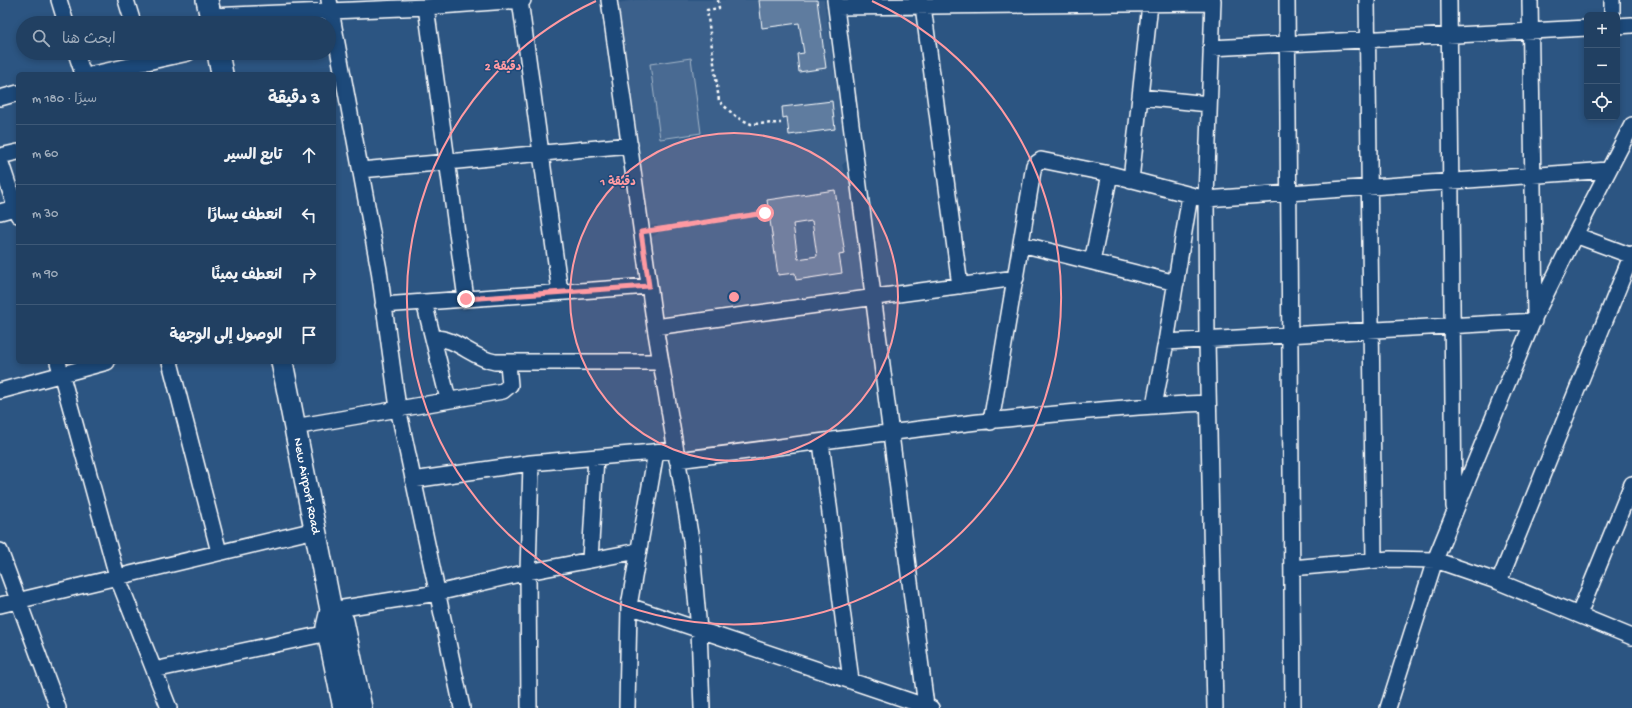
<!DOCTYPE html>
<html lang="ar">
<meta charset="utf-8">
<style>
body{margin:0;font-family:"Gochi Hand","Playpen Sans Arabic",sans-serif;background:#294768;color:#f1f3f6;direction:rtl}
.controls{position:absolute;right:12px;top:12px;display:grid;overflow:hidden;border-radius:6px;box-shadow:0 2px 6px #0003}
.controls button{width:36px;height:36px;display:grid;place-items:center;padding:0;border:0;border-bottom:1px solid #3e5977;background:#214062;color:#f1f3f6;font:20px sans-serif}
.stop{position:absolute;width:12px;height:12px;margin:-9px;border:3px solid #ff9aa2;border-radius:50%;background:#fff}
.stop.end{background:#ff9aa2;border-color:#fff;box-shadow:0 1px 4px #0008}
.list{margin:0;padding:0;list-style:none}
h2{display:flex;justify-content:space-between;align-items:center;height:52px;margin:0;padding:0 16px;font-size:17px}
h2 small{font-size:13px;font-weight:400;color:#a2afbe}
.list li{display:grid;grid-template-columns:26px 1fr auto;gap:12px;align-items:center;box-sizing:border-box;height:60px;padding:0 16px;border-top:1px solid #3e5977}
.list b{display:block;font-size:15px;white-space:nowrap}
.list em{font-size:13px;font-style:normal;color:#a2afbe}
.icon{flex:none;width:22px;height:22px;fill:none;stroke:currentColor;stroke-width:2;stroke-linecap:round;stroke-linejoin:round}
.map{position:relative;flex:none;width:1632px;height:708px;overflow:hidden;direction:ltr}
.search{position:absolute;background:#214062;box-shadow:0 2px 6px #0003;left:16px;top:16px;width:320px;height:44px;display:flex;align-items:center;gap:10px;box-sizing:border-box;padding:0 14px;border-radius:22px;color:#a2afbe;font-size:15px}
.panel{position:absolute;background:#214062;box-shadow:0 2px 6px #0003;left:16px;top:72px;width:320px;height:292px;border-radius:6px;direction:rtl}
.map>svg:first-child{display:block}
</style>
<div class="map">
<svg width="1632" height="708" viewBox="0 0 1632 708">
<rect width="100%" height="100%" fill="#2c5582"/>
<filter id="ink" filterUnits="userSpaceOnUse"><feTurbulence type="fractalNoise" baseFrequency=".025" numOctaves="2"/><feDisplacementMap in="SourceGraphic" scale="8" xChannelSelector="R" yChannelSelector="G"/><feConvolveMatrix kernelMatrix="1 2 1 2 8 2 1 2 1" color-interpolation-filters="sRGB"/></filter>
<g filter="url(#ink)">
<path fill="#3b618b" d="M635 0H824L847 160 842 165 844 172 850 176 866 289 663 316 650 239 658 233 657 225 650 226 618 3Z"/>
<path fill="#486b92" stroke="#a4b5c8" d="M691 58 701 133 660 139 650 64Z"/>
<path fill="#5e7c9f" stroke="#fff" fill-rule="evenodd" d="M759 0H817L826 68 799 72 797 54 804 53 799 23 762 28Z
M832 101 835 129 789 135 787 117 783 118 782 107Z
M835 190 845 254 839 255 842 273 796 280 795 273 778 275 767 200ZM812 221 817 256 798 259 793 224Z"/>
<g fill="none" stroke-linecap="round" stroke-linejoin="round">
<defs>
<path id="street" d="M59 0 66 23
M126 0 133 23
M329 0 379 270 398 408 462 708
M520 0 560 292
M609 0 655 327 691 540 699 630 702 708
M835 0 926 706
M1213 0 1206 199 1207 340 1215 708
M1287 0 1293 708
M1367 0 1374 560
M1449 0 1454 507
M1530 0 1535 313
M1612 0V15
M923 6 960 286
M426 7 466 299
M836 7 1213 3
M210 16 426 7 523 0
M1617 26 1632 25
M1211 48 1587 28
M76 53 83 74
M93 74 188 53
M1140 97 1209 104
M0 98 18 93
M0 156 18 152
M0 160 18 215
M361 170 630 145
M1131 180 1150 4
M0 212 18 207
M1575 235 1632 256
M1021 244 1176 283
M1092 262 1110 174
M424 302 448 399
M383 305 649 286
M655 327 1016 278
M433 338C456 337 472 358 495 362H661
M1166 342 1534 321
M58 362 117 576 169 708
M170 362 219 552
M0 391 107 362
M1154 406 1166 342 1190 195
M991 422 1034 165 1041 160 1110 174 1206 199 1608 170
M294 427 503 391 510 385 508 364
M821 442 851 681
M677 460C853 438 1031 411 1208 403
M413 480 531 463 675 450
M0 551 58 708
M590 560 596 457
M1292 568 1390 559 1435 560 1499 582 1632 637
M1499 582 1632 254
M0 605 315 530
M629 606 931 708
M331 610 437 593 528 572 638 551
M1579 614 1632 484
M154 670 328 633
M529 708 528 572 531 463
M627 708 629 606 656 452
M1388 708 1435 560 1535 316 1575 235 1632 125"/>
<path id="secondary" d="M207 0 212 23
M218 53 222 74
M282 362 331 610 327 627 344 708
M331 610 340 617 343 621 361 708"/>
</defs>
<use href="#street" stroke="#fff" stroke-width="18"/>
<use href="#secondary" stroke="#fff" stroke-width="24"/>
<path stroke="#fff" stroke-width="2.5" stroke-dasharray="3 3" stroke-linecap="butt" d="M718 0 719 8 707 10 719 101 736 117 751 124 781 123
M655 230 765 213"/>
<use href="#street" stroke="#1f4a7a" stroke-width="15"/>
<use href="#secondary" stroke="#1f4a7a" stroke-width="21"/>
</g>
</g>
<g fill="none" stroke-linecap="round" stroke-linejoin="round" filter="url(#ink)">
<path stroke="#ff9aa2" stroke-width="5" d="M466 299 649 286 641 232 765 213"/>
</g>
<circle cx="734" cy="297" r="164" fill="#ff9aa2" fill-opacity=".12"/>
<g fill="none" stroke="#ff9aa2" stroke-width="2">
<circle cx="734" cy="297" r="164"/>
<path d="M872 1A327 327 0 1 1 596 1"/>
</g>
<g text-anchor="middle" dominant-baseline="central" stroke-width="3" stroke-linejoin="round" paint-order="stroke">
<g font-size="13" fill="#fff" stroke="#1f4a7a">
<text transform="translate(306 486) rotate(79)">New Airport Road</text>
</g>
</g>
<circle cx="734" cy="297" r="6" fill="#ff9aa2" stroke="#1f4a7a" stroke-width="2"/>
<g font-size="12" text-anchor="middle" font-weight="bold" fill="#ff9aa2" stroke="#1f4a7a" stroke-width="3" stroke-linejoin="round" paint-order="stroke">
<text x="503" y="70">2 دقيقة</text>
<text x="618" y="185">1 دقيقة</text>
</g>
</svg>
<div class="controls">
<button>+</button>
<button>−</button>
<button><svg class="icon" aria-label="locate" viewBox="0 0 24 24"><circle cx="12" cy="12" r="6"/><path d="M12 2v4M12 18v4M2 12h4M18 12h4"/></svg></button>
</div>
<div class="stop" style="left:765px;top:213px"></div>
<div class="stop end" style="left:466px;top:299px"></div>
<div class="search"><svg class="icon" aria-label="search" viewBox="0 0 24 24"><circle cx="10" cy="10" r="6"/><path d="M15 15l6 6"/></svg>ابحث هنا</div>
<section class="panel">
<h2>3 دقيقة<small>سيرًا · 180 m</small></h2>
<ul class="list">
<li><svg class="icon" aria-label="ahead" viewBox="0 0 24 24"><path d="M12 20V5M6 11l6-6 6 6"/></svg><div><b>تابع السير</b></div><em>60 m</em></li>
<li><svg class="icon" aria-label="left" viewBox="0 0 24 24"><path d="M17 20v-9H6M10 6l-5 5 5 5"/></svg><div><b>انعطف يسارًا</b></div><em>30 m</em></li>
<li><svg class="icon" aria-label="right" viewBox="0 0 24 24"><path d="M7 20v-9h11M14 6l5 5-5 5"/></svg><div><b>انعطف يمينًا</b></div><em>90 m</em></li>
<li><svg class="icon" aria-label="arrive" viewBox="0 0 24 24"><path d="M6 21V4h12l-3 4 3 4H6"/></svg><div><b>الوصول إلى الوجهة</b></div></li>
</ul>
</section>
</div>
